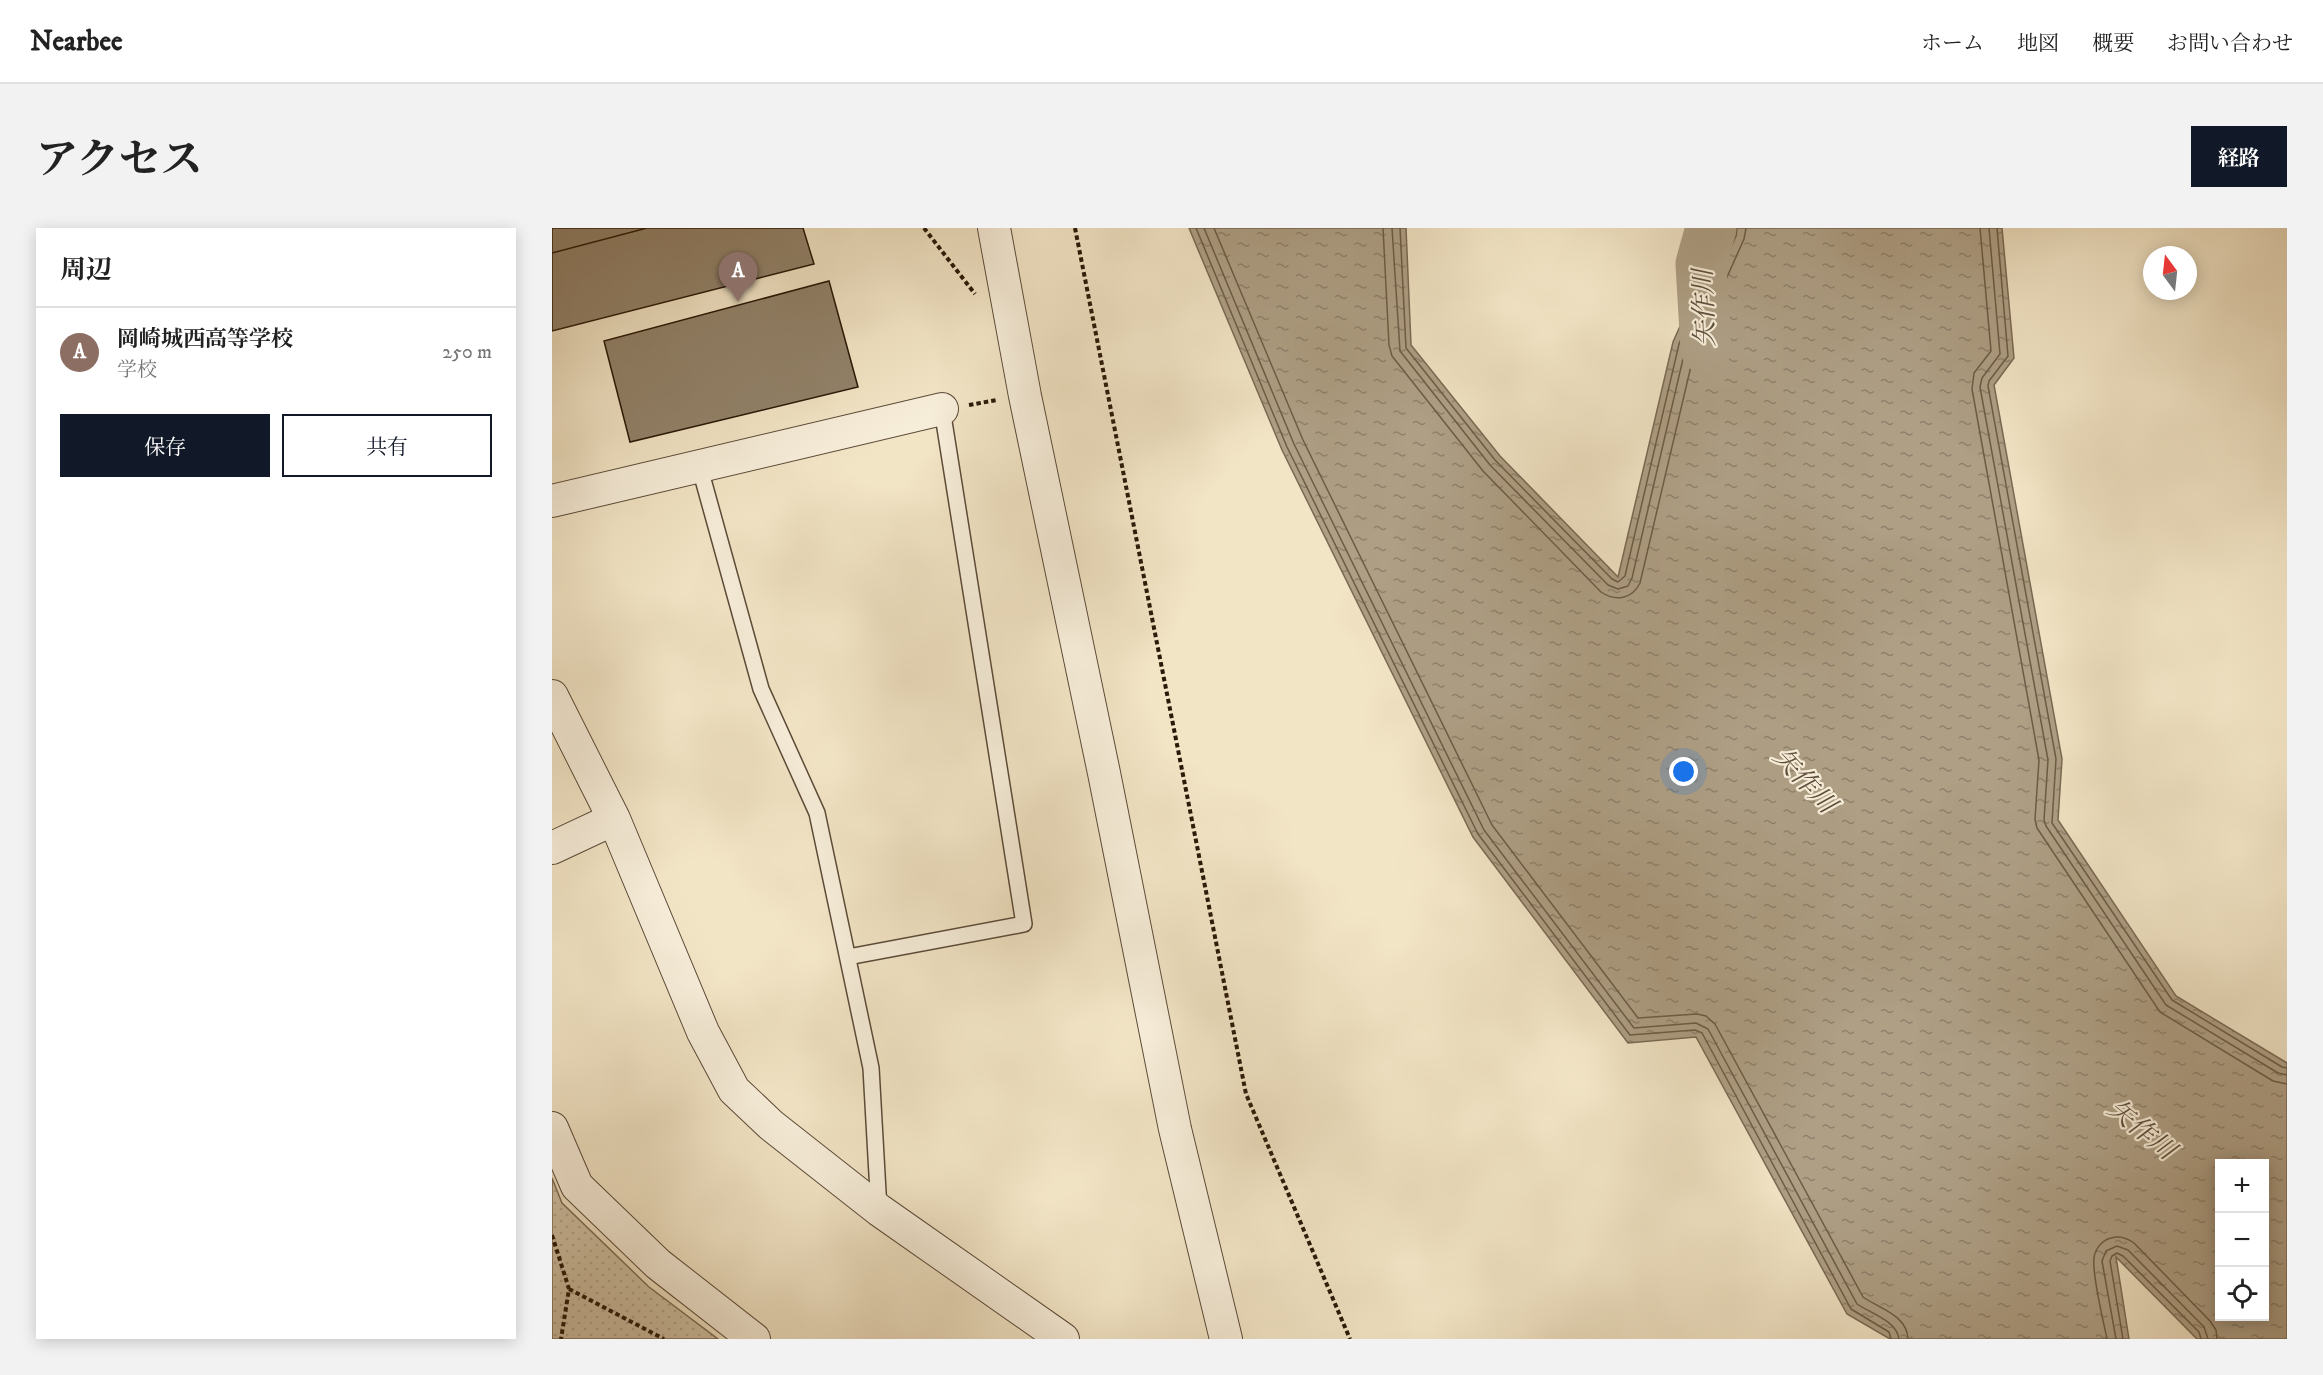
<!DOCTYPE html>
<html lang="ja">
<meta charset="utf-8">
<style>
body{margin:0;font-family:"IM FELL DW Pica","Noto Serif JP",serif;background:#f2f2f2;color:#222}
.controls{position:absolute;right:18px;bottom:18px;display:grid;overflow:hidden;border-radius:0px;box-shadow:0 3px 15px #0003}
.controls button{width:54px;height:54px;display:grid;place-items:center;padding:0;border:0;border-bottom:2px solid #e0e0e0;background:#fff;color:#222;font:30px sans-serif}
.compass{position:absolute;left:1591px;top:18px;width:54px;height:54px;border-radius:50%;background:#fff;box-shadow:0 3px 15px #0003;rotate:345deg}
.you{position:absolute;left:1132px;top:544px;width:21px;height:21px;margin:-15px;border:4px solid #fff;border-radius:50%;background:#1a73e8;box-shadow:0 0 0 9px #1a73e833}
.badge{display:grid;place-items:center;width:39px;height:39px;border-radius:50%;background:#111827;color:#fff;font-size:20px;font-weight:700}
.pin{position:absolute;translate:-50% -50px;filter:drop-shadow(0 2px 3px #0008)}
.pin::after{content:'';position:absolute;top:32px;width:21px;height:18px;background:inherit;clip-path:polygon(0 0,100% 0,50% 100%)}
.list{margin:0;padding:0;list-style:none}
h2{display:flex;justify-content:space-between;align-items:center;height:78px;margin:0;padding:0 24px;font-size:26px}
h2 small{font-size:20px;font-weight:400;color:#767676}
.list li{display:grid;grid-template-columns:39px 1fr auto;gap:18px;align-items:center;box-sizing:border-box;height:90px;padding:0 24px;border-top:2px solid #e0e0e0}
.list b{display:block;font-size:22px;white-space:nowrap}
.list p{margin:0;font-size:20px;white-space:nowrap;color:#767676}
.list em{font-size:20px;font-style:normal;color:#767676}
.actions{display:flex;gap:12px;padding:18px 24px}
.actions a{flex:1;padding:14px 0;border:2px solid #111827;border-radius:0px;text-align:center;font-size:21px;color:#111827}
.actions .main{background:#111827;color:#fff}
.icon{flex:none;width:33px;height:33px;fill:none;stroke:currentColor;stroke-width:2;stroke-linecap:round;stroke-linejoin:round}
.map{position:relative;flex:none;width:1735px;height:1111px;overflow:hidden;border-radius:0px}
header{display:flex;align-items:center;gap:36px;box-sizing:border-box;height:84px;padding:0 30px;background:#fff;border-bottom:2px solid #e0e0e0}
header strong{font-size:28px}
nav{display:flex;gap:33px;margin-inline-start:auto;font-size:21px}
.intro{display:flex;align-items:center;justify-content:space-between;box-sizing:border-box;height:144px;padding:0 36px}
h1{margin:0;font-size:42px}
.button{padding:15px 27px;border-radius:0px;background:#111827;color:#fff;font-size:21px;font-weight:700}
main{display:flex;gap:36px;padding:0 36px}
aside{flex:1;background:#fff;border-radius:0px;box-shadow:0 3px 15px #0003}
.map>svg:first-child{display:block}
</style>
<header>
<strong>Nearbee</strong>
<nav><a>ホーム</a><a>地図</a><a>概要</a><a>お問い合わせ</a></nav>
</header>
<div class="intro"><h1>アクセス</h1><a class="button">経路</a></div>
<main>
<aside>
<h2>周辺<small></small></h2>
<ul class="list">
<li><span class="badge" style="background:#8d6e63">A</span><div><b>岡崎城西高等学校</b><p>学校</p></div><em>250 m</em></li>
</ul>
<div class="actions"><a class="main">保存</a><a>共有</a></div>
</aside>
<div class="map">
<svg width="1735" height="1111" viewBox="0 0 1735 1111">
<defs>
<pattern id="park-dots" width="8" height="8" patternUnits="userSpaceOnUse" patternTransform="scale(1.5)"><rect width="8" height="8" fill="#d0c2a6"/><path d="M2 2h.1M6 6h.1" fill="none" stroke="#b3a68d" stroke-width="1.8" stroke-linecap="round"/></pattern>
<pattern id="water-ripples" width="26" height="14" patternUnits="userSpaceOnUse" patternTransform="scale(1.5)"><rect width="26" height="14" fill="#ae9f85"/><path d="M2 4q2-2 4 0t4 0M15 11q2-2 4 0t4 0" fill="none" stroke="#8e816b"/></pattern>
</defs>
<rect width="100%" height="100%" fill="#f2e5c6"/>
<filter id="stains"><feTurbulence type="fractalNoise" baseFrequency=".00333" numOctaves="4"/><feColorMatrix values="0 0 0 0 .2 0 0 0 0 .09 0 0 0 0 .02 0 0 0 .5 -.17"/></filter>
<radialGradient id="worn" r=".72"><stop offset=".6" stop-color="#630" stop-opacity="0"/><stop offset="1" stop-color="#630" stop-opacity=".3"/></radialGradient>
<path fill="url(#park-dots)" stroke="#7d6d57" stroke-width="1.5" d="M0 950 10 975 97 1059 166 1111H0Z"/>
<path fill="url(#water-ripples)" stroke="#796953" stroke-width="1.5" fill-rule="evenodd" d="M637 0H854L859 117 948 228 1066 349 1121 114 1172 0H1450L1462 130 1442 157 1510 531 1506 592 1624 768 1735 835V1111H1645L1564 1029 1577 1111H1338L1295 1086 1144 809 1076 815 921 609 730 222ZM1668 936H1712V1088H1668Z"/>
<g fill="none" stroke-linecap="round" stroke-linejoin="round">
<path stroke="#6c5c46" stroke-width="1.5" d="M644 0 735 219 926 606 1078 807 1143 802 1150 805 1299 1081 1337 1104 1339 1111
M652 0 742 216 932 602 1082 800 1144 795 1156 801 1305 1076C1318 1085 1345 1093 1347 1111
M662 0 751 212 940 597 1086 790 1145 786 1154 788 1163 796 1311 1069C1328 1081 1355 1087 1356 1111
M831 0 837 117 840 128 931 243 1049 364C1064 374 1080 371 1088 355L1143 121 1192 11 1194 0
M840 0 848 123 938 237 1056 357 1066 361 1076 358 1080 350 1134 118 1184 8 1185 0
M848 0 854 120 943 232 1060 351 1066 354 1073 348 1127 116 1177 0
M1428 0 1439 123 1422 145 1420 161 1487 532 1483 591 1485 600 1608 784 1721 853 1735 856
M1437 0 1448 126 1430 150 1428 159 1496 532 1492 592 1494 598 1614 777 1726 845 1735 847
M1445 0 1456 128 1437 153 1436 158 1504 531 1500 595 1620 772 1730 839 1735 840
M1555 1111C1551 1091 1540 1048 1542 1030 1543 1021 1550 1012 1559 1010 1568 1007 1575 1010 1582 1015L1658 1093 1664 1102 1665 1111
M1564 1111 1550 1033 1554 1023 1565 1018 1576 1022 1652 1099 1656 1111
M1571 1111 1558 1033 1560 1028 1565 1025 1571 1028 1647 1104 1649 1111"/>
<path stroke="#ae9f85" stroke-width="51" d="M1154 121 1149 36 1159 0"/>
</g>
<path fill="#92836b" stroke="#2a1808" stroke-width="1.5" d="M0 0H95L0 25Z
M95 0H251L262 36 0 103V25Z
M277 53 306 159 78 214 52 113Z"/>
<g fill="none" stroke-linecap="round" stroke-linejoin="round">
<defs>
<path id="lane" d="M147 237 209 461 265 585 319 840 327 982
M296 729 472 696 390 181"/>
<path id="street" d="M442 0 473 168 552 545 623 901 674 1111
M0 273 390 181
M0 468 62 591 151 804 182 862 219 897 327 982 511 1111
M0 620 62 591
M0 900 25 958 106 1036 202 1111"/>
</defs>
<use href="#lane" stroke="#5c4b38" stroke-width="18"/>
<use href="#street" stroke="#5c4b38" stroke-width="34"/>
<path stroke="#2a1808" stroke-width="4" stroke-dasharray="4.5 3" stroke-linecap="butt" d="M372 0 423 66
M523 0 694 866 798 1111
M417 177 445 172
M0 1007 17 1061 9 1111
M17 1061 112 1111"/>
<use href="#lane" stroke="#f7eeda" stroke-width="15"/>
<use href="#street" stroke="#f7eeda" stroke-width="32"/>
</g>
<g text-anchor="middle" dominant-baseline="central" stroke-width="4.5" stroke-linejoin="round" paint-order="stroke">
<g font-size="26" font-style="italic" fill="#5f4e3a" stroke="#f7eeda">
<text transform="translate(1153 80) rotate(-92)">矢作川</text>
<text transform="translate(1252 553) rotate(47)">矢作川</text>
<text transform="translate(1589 902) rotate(39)">矢作川</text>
</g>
</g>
<rect width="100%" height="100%" filter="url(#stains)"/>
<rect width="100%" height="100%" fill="url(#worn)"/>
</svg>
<div class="controls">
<button>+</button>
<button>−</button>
<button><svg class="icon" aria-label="locate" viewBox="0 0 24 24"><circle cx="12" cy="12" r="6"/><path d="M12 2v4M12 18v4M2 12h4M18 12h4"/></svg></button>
</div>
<svg class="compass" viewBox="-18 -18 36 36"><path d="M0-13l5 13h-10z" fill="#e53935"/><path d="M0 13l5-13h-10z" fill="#767676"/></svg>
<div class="you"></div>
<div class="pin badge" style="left:186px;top:74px;background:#8d6e63">A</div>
</div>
</main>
